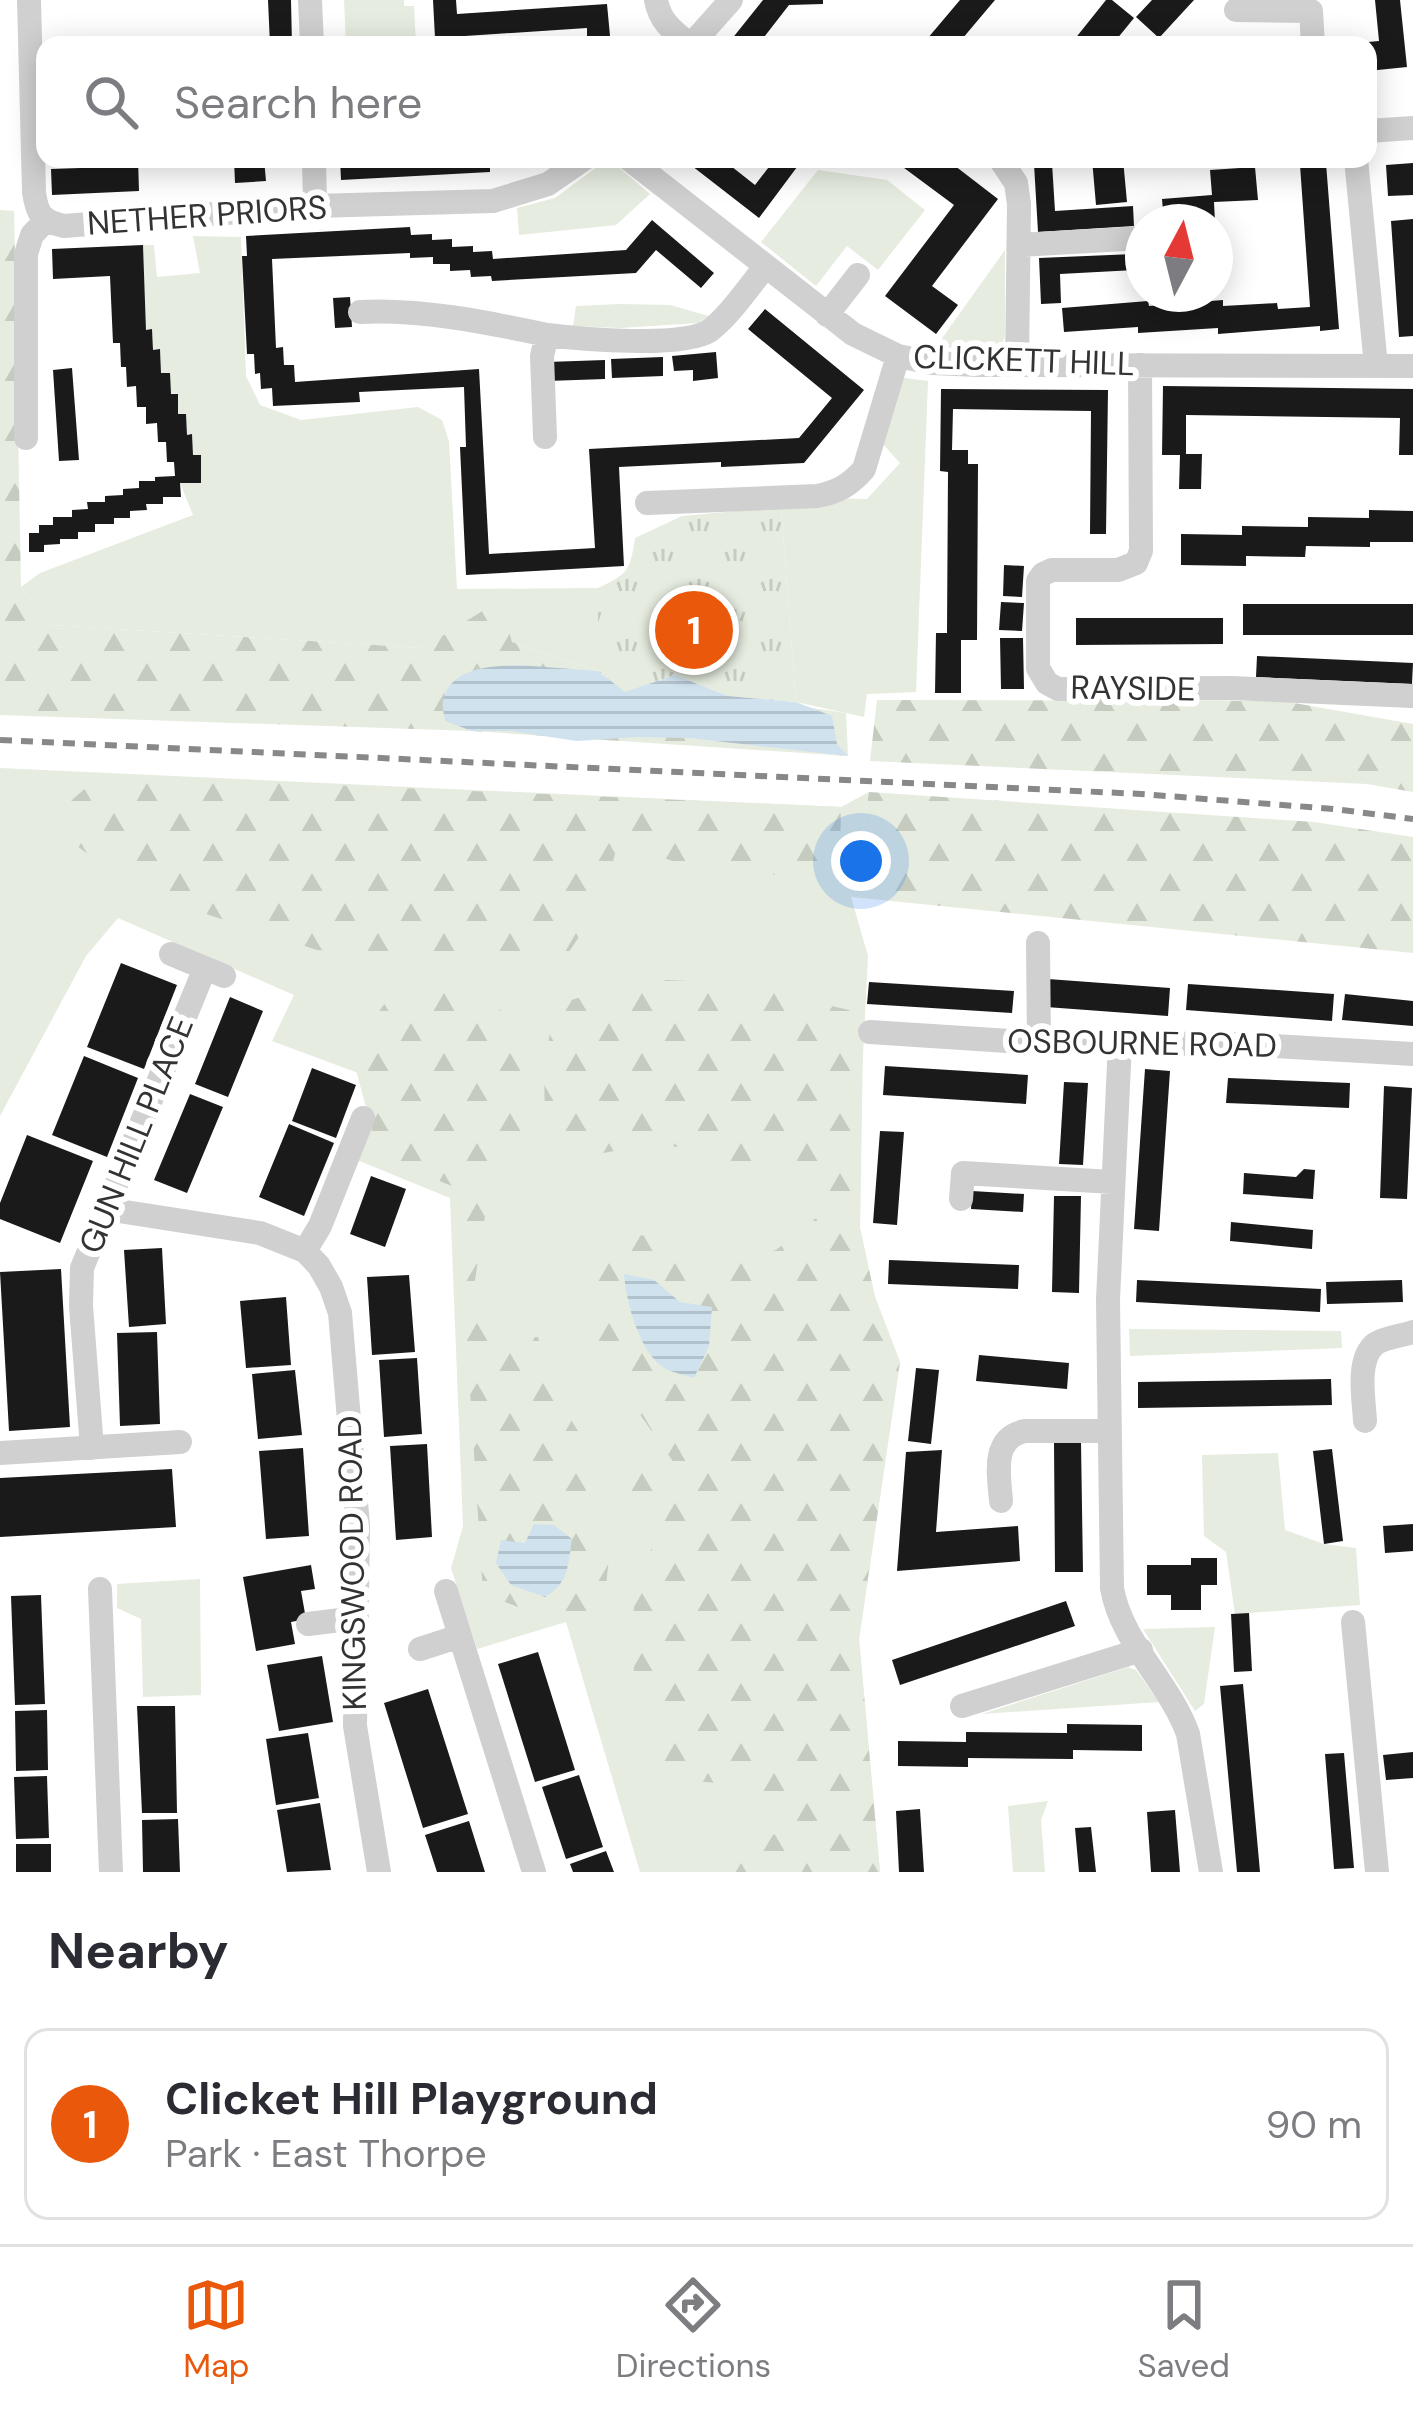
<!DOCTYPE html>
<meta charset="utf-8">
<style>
body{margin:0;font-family:"DM Sans",sans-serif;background:#f7f7f7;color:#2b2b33}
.compass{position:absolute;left:1125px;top:204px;width:108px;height:108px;border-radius:50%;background:#fff;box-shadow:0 6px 30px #0003;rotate:7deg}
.you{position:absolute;left:861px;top:861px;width:42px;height:42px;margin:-30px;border:9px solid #fff;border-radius:50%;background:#1a73e8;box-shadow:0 0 0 18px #1a73e833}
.badge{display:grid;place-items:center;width:78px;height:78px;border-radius:50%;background:#ea580c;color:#fff;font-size:39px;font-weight:700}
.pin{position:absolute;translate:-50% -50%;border:6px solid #fff;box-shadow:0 3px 12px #0006}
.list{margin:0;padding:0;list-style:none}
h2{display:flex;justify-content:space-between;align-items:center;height:156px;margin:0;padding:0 48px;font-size:51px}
h2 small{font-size:39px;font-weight:400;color:#7c7c81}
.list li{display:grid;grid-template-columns:78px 1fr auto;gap:36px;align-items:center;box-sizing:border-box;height:192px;margin:0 24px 24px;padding:0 24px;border:3px solid #e1e1e2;border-radius:24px}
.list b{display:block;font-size:45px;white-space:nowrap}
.list p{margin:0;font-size:39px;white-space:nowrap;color:#7c7c81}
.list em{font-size:39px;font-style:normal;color:#7c7c81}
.icon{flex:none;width:66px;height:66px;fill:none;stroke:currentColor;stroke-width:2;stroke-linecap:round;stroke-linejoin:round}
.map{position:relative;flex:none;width:1413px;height:1872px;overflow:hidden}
.search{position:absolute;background:#fff;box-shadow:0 6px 30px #0003;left:36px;right:36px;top:36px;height:132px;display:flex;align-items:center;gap:30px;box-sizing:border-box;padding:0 42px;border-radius:24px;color:#7c7c81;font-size:45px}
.sheet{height:372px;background:#fff}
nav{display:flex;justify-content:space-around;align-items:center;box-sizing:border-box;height:168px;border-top:3px solid #e1e1e2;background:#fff;font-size:33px;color:#7c7c81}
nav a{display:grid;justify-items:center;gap:6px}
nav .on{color:#ea580c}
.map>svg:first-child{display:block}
</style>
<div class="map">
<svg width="1413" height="1872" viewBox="0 0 1413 1872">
<defs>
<pattern id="forest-firs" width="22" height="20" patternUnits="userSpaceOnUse" patternTransform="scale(3)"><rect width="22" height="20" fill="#e6ecdf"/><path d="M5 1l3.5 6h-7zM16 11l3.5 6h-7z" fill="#c6cbc0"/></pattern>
<pattern id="park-tufts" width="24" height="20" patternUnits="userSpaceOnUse" patternTransform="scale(3)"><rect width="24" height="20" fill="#e6ecdf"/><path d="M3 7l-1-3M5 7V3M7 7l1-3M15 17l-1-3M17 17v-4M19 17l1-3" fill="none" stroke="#c6cbc0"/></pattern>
<pattern id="water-rules" width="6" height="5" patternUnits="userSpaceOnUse" patternTransform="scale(3)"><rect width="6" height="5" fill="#cfe2ee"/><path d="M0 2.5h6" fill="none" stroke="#b2c2cd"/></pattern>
</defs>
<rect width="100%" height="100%" fill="#fff"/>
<path fill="#e6ecdf" d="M344 0H404V6H414L416 45H346Z
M605 161 615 164 650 194 616 225 519 235 517 208 555 198Z
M818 170 887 180 925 210 878 270 847 246 816 286 761 242Z
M193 236 241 237 246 376 260 405 301 420 418 407 442 420 449 441 457 589 598 588V671L512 642 423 648 50 625 21 587 40 573 193 515 180 483H201V455H193L192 435H187L186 414H178V394L169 393V373H161L160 350H153L152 330H146L143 245H154L157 277 200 273Z
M1005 250V337L1000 347 935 348Z
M619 304 670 305 709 316 698 323 620 328 573 326 576 306Z
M897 377 928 381 916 692 867 694 864 717 796 702 781 507 826 498 867 499 900 463 881 442Z
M0 768 841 807 869 792 851 897 868 956 862 1076 860 1228 875 1297 900 1362 859 1639 880 1872H640L566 1622 477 1649 451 1568 463 1526 450 1198 357 1160 385 1083 272 1041 294 995 118 918 86 956 0 1116Z
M1129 1329 1341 1331 1342 1348 1130 1356Z
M1278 1453 1285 1530 1324 1544 1356 1548 1360 1605 1235 1614 1226 1552 1204 1536 1202 1455Z
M200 1579 201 1695 143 1697 141 1619 117 1608V1584Z
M1215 1627 1204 1704 1195 1711 1143 1629Z
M1128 1667 1136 1670 1159 1702 982 1714Z
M1048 1801 1041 1820 1045 1872H1013L1008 1806Z"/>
<path fill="url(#forest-firs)" d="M0 210 14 211 21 587 50 625 423 648 500 600 512 642 598 671 545 669 846 713 848 756 472 731 0 715Z
M877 700 1283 701 1413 724V792L1367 784 870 761Z
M100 775 841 807 840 864 734 881 618 843 602 902 561 964 441 959 317 950 203 913 122 879 62 835V809Z
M869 792 1314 822 1413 837V953L851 897Z
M643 979 733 983 849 1010 863 1037 860 1228 875 1297 900 1362 859 1639 880 1872H720L779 1831 759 1787 695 1781 659 1771 665 1724 636 1695 632 1650 635 1584 659 1533 607 1492 622 1462 677 1467 598 1355 592 1309 579 1266 618 1238 682 1231 679 1257 718 1266 776 1250 820 1215 791 1178 658 1142 594 1155 545 1119 544 1072 554 1005Z
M448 984 500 1008 531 1094 533 1128 491 1178 472 1299 500 1339 538 1337 555 1395 589 1448 585 1510 609 1557 605 1596 592 1628 535 1614 483 1593 457 1188 379 1157 351 1051 395 989Z"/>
<path fill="url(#park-tufts)" d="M781 507 796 702 728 696 675 675 625 692 598 671V588C628 574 630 571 635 538L682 516Z"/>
<path fill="url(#water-rules)" d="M519 665 598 671 625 692 675 675 728 696 796 702 832 716 837 744 848 756 689 738 638 737 577 741 511 731H472L445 721C444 714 442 707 443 701 450 667 492 666 519 665Z
M624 1274 654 1280 680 1302 712 1307 709 1346 694 1378C685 1375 674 1373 666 1369 640 1355 626 1302 624 1274Z
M534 1524 554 1525 572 1539C568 1565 569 1583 545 1597L511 1585 496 1563 501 1540 525 1543Z"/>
<path fill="#1a1a1a" d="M268 0H291L292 45H270Z
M433 0H456L457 14 607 4 610 36 587 38V28L435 38Z
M763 0H823V4L789 5 758 45H727Z
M960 0H995L957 45H922Z
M1106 0H1112L1134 18 1112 45H1070Z
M1152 0H1194L1159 38 1136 17Z
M1375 0H1400L1407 67 1368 71V42L1379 41Z
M109 159H138L139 191 52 195 51 169 110 167Z
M234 159H264L266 181 235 183Z
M340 159H490V172L341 180Z
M683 159H722L755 185 775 159H803L759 218Z
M892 159H946L998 199 932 286 958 305 936 334 885 296 954 205Z
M1092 159H1123L1127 202 1096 205Z
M1052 163 1055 211 1133 206 1134 226 1038 232 1034 164Z
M1326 163 1339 329 1320 331V326L1218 334V328L1138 333V327L1064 332 1062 308 1148 301 1149 306 1223 300V306L1277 303 1278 309 1310 307 1300 165Z
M1413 163V195L1388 196 1386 165Z
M1255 167 1258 200 1214 202 1215 222H1164L1162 199 1212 195 1210 170Z
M1413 219V336L1399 337 1391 221Z
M652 220 714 273 701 288 656 250 636 273 492 281 491 276 471 277 470 270 450 271V264H433V257L410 258V253L272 259 276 348 283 347 284 365H294L295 382 479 369 489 554 595 548 589 449 799 438 832 398 748 329 765 309 864 390 804 463 721 467V462L619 467 624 566 466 575 460 447H466L464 387 359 392 360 402 273 406 272 388 261 389 260 373 255 374 254 354H247L242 256H247L246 236 410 227 411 235 432 234V240L452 239V247L473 246V252L492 251 493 259 626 250Z
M143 245 146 330 152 329 153 350 160 349 161 373H170L171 394H178V414H186L187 435 192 434 193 455H201V483H180L181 497H163V504H146L147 510 130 511V518H114V524H95V532H78V539H60V544L44 545V552H29V533H39V525H53V517H72V510L88 509 87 502H105V496L123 495V489L139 488V481H155V477L175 476 174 462H167L166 442H158L157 423 146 424V407H137L136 386 127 387 126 367H121L120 343H113L110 276 53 279 52 249Z
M1134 254 1135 270 1060 274 1061 303 1041 304 1039 258Z
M350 297 352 327 335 328 333 298Z
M716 352 718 378 693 381V370L674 371 672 356Z
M663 357V376L612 378 611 359Z
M605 360V379L547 381V362Z
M72 368 79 460 59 461 53 370Z
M1163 386 1413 389V455H1399L1400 418 1186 415V454H1202L1201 489H1179L1180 455H1162Z
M941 389 1108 390 1106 534H1090L1091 411 953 409 952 450H968V464H978L977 640H961V693H935L936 633H947L948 472 940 471Z
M1369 510 1413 511V542H1370V547L1306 546 1305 557 1246 556V566L1181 565V534L1242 535V526L1308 527V517L1369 518Z
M1004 565 1024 566 1022 597 1003 596Z
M1001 602 1024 603 1022 631 999 630Z
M1243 604H1413V635H1243Z
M1076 618H1223V644L1076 645Z
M1000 638H1023L1024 689H1001Z
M1257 656 1413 663 1412 684 1256 677Z
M121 963 177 985 144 1069 87 1047Z
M1048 979 1170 988 1168 1016 1046 1007Z
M869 982 1014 991 1012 1013 867 1004Z
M1188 984 1334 994 1332 1021 1186 1010Z
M1345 994 1413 1001V1026L1342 1020Z
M230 997 263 1011 228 1097 195 1084Z
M84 1056 138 1078 107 1157 52 1135Z
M885 1066 1028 1075 1026 1104 883 1095Z
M312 1068 356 1085 336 1138 292 1121Z
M1145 1069 1170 1071 1159 1231 1134 1229Z
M1228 1078 1350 1083 1349 1108 1226 1103Z
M1064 1082 1088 1083 1083 1165 1059 1164Z
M1384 1086 1412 1088 1407 1199 1380 1198Z
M190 1094 223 1107 187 1193 154 1180Z
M289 1124 334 1143 304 1216 259 1197Z
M880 1131 904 1132 897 1225 873 1223Z
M27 1135 93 1161 60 1243 0 1219V1203Z
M1304 1169 1315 1170 1313 1199 1243 1194 1244 1173 1296 1177Z
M371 1176 406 1189 385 1247 350 1234Z
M972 1191 1024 1194 1023 1212 971 1209Z
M1054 1196H1081L1079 1293 1052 1292Z
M1231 1222 1313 1230 1312 1249 1230 1241Z
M162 1248 166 1324 129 1327 124 1250Z
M889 1260 1019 1265 1018 1289 888 1284Z
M61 1269 70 1427 9 1431 0 1272Z
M409 1275 415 1352 372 1355 367 1277Z
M1137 1280 1321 1289 1320 1312 1136 1302Z
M1402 1280 1403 1302 1327 1304 1326 1282Z
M286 1297 291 1365 246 1368 240 1301Z
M157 1332 160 1424 120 1426 117 1333Z
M979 1355 1069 1363 1067 1389 976 1381Z
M417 1358 422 1434 384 1437 379 1360Z
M916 1368 939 1370 931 1444 908 1441Z
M295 1370 302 1435 258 1439 252 1374Z
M1331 1379 1332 1405 1138 1408V1382Z
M1081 1442 1083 1572H1055L1054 1443Z
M427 1444 432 1537 396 1540 390 1446Z
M303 1448 309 1536 266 1539 259 1451Z
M1332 1449 1343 1541 1324 1544 1313 1451Z
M942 1450 936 1532 1018 1526 1020 1561 897 1571 906 1452Z
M172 1469 176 1527 0 1537V1478Z
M1413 1524V1551L1385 1553 1383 1526Z
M1191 1558H1217V1585H1201V1610H1171V1595H1147V1565H1191Z
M311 1565 315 1589 301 1591 306 1619 291 1622 295 1644 256 1651 243 1577Z
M41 1595 45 1704 15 1705 11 1596Z
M1066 1601 1075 1626 900 1685 892 1660Z
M1249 1613 1252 1671 1234 1672 1231 1614Z
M538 1652 575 1770 535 1782 498 1664Z
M322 1656 333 1722 279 1731 267 1665Z
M1243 1684 1260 1872H1237L1220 1686Z
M428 1689 468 1814 423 1828 384 1703Z
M137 1706H175L177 1813H142Z
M47 1710 48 1770 16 1771 15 1711Z
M1067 1724 1142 1725V1751L1073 1750V1759L968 1758V1767L898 1766V1741L966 1742V1732L1067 1733Z
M308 1733 319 1798 276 1805 266 1739Z
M1413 1752V1778L1386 1780 1383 1755Z
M1344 1753 1354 1868 1334 1869 1325 1754Z
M579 1775 603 1847 566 1859 542 1787Z
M47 1776 49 1838 16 1839 14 1777Z
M320 1803 331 1870 287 1872 277 1810Z
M920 1809 924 1872H899L896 1811Z
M1175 1810 1180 1872H1151L1147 1812Z
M178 1819 180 1872H143L142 1820Z
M469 1821 485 1872H437L425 1835Z
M1091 1827 1096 1872H1079L1075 1828Z
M16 1844H51V1872H16Z
M606 1851 614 1872H573L570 1864Z"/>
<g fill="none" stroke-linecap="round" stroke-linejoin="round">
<path stroke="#d0d0d0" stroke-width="24" d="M29 0 34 192C37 215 42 221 64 226L315 206 493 201 548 184 584 159
M310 0 312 45
M656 0C660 22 673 31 690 45
M1236 10 1311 11 1313 45
M691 45 731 0
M1368 131 1413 128
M314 159 315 206
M629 159 853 334 898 356 932 363 978 365 1413 366
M1000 159 1016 183 1019 204 1017 365
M1356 159 1376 366
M1019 245 1143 238
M360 312C422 309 486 322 547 335
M827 315 858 275
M1140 365 1141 551 1136 563 1118 570H1052L1043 574 1038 581V668L1047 683 1058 689 1231 688 1412 696
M545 437 542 356 547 335C580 339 682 348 709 331 728 318 750 285 766 266
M26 438V254L32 235 45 221
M647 503 817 496C838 492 850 485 864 469L898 356
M1038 943 1039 1043
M171 954 224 976
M870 1032 1039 1043 1238 1044 1413 1054
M1120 1043 1108 1300 1112 1588C1121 1642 1170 1683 1188 1734L1211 1872
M961 1199 963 1173 1112 1182
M106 1209 260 1233 305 1251 319 1266 331 1287 340 1313 358 1526 355 1726 379 1872
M305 1251 320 1226 363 1118
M1365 1421C1364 1399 1356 1360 1375 1344 1385 1337 1402 1336 1413 1332
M92 1448 81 1306 82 1268 205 968
M0 1453 180 1442
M1001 1501C999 1474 991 1438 1025 1431H1109
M100 1589 111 1872
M446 1591 534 1872
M1353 1622 1377 1872
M308 1624 357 1618
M420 1649 460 1636
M962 1706 1141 1650"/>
<path stroke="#888" stroke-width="6" stroke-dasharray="12 9" stroke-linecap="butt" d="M0 740 1141 794 1334 809 1413 819"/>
</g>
<g text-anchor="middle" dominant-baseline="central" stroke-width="12" stroke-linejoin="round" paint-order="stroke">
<g font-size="33" fill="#333" stroke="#fff">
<text transform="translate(207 215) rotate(-4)">NETHER PRIORS</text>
<text transform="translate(1024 360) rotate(2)">CLICKETT HILL</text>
<text transform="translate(1133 688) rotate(1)">RAYSIDE</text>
<text transform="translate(1142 1043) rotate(1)">OSBOURNE ROAD</text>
<text transform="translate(136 1135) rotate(-68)">GUN HILL PLACE</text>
<text transform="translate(352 1563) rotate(-91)">KINGSWOOD ROAD</text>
</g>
</g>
</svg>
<svg class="compass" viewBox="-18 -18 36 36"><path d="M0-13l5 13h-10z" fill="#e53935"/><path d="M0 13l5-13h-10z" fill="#7c7c81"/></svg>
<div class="you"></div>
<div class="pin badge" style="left:694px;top:630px">1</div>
<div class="search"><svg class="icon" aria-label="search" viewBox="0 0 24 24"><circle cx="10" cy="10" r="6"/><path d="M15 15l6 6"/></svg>Search here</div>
</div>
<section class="sheet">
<h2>Nearby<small></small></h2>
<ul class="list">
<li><span class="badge">1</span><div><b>Clicket Hill Playground</b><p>Park · East Thorpe</p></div><em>90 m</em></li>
</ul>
</section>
<nav>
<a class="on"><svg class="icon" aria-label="map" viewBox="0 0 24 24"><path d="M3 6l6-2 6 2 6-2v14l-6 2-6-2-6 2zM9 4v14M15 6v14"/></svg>Map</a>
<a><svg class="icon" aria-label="directions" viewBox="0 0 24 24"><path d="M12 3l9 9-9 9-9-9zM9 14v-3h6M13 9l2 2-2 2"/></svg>Directions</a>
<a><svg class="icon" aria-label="saved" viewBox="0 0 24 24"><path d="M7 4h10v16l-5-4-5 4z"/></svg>Saved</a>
</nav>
